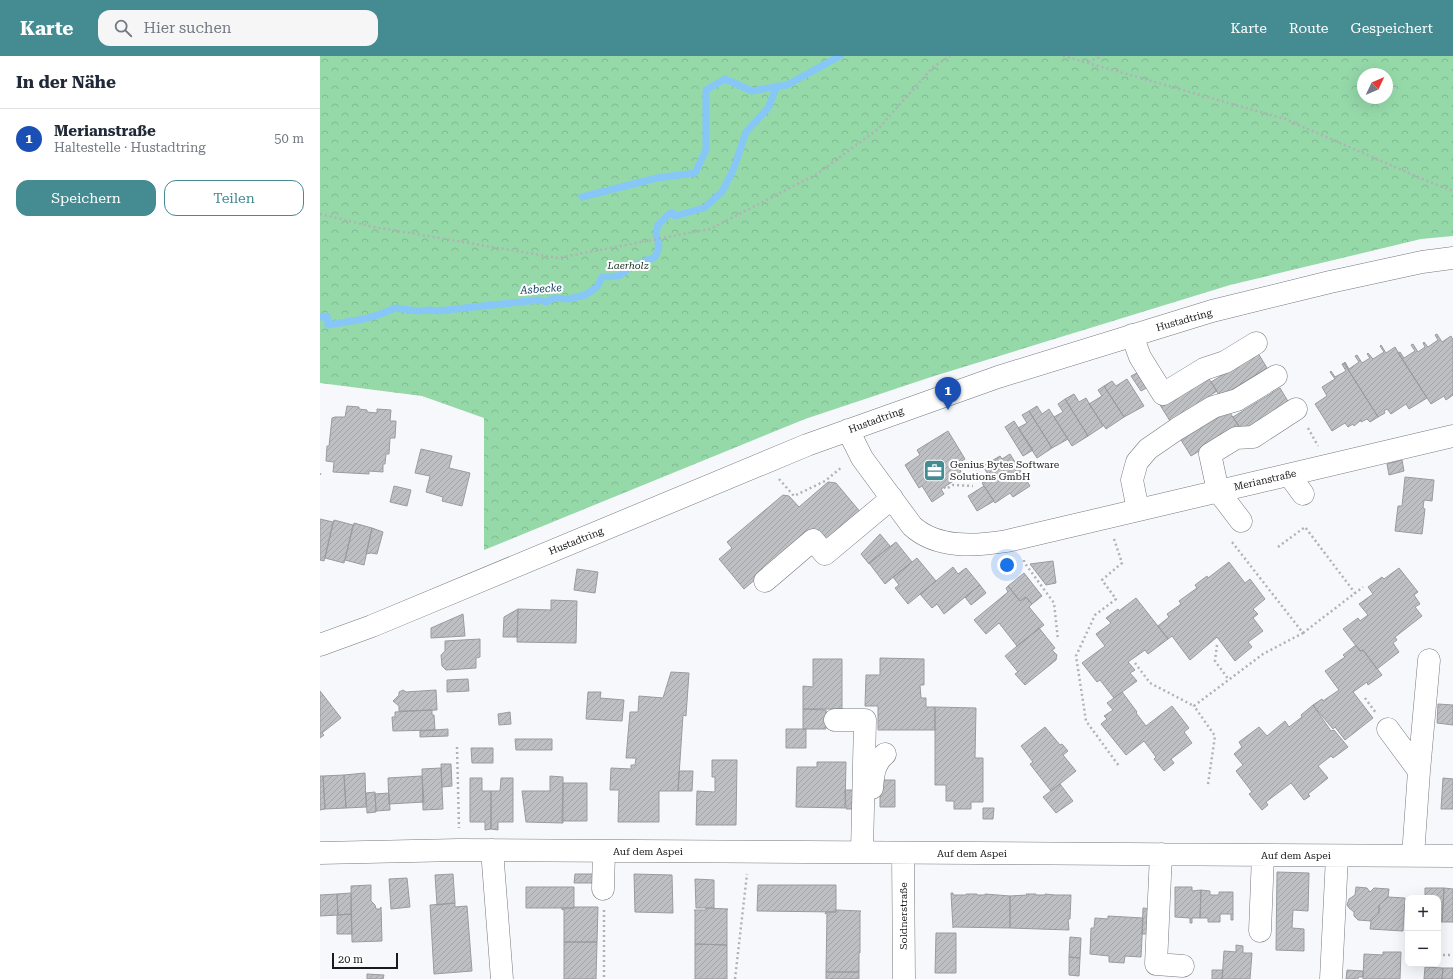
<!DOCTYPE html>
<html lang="de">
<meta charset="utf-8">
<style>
body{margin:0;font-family:"Roboto Serif",serif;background:#f6f6f7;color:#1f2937}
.controls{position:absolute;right:12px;bottom:12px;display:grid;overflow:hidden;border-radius:8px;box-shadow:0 4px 16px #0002}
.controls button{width:36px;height:36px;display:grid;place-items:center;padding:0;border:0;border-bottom:1px solid #e0e1e3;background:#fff;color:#1f2937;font:20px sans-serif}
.compass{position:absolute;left:1037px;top:12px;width:36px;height:36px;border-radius:50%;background:#fff;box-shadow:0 4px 16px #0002;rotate:46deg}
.scale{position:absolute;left:12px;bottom:10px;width:66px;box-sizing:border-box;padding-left:4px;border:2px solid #1b1b1d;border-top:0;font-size:11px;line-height:14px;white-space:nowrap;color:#1b1b1d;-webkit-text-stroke:3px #fff;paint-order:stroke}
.you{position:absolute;left:687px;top:509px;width:14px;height:14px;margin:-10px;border:3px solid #fff;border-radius:50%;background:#1a73e8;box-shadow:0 0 0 6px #1a73e833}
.badge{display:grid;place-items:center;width:26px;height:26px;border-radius:50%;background:#448b92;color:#fff;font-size:13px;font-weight:700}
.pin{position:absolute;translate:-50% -33px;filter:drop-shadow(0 1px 2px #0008)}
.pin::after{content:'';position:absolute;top:21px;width:14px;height:12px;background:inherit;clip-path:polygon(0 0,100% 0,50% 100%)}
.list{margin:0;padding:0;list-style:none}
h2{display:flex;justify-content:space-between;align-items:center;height:52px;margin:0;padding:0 16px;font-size:17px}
h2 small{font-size:13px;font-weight:400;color:#747a83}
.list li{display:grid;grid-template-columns:26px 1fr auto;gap:12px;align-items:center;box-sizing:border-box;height:60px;padding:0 16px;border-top:1px solid #e0e1e3}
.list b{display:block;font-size:15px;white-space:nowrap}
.list p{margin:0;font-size:13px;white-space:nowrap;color:#747a83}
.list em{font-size:13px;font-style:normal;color:#747a83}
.actions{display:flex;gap:8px;padding:12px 16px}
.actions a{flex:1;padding:9px 0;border:1px solid #448b92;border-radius:12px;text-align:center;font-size:14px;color:#448b92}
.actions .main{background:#448b92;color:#fff}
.icon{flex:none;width:22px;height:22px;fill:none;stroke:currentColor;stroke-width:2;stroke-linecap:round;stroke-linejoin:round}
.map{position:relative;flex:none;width:1133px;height:923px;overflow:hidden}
header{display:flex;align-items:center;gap:24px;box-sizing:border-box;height:56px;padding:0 20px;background:#448b92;color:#fff}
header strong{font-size:19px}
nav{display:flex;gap:22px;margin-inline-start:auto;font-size:14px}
.search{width:280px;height:36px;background:#f6f6f7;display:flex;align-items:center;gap:10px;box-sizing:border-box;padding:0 14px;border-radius:12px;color:#747a83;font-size:15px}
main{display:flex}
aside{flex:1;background:#fff}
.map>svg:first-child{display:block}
</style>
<header>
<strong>Karte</strong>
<div class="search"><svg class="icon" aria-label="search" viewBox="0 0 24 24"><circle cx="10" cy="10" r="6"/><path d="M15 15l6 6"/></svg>Hier suchen</div>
<nav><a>Karte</a><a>Route</a><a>Gespeichert</a></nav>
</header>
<main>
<aside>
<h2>In der Nähe<small></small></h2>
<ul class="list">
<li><span class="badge" style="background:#1a4fb4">1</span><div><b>Merianstraße</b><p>Haltestelle · Hustadtring</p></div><em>50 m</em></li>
</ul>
<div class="actions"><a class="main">Speichern</a><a>Teilen</a></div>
</aside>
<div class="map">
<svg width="1133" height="923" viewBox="0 0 1133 923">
<defs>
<pattern id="forest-crowns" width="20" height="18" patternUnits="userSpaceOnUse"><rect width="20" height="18" fill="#95d9a9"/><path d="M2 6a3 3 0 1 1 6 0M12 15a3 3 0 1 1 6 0" fill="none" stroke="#80ba91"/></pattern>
<pattern id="building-hatch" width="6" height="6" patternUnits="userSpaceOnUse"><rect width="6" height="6" fill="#bdbfc3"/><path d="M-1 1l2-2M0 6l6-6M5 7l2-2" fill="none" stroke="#a2a4a7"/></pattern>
</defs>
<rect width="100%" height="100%" fill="#f6f8fc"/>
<path fill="url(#forest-crowns)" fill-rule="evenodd" d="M0 0H1133V180L1101 183 910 229 611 321 485 363 164 494V362L102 340 0 327ZM1043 18H1067V42H1043Z"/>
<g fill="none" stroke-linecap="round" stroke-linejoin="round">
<path stroke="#87c7f8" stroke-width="7" d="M262 141 337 122 375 117 386 94V34L405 23 432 35 467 29 520 0
M0 261 7 260 8 269 44 263 61 258 75 252 98 255 110 254 117 255 219 244 226 246 234 242 249 243 265 239 277 231 282 221 299 220 311 211 335 201 339 191 336 178 338 169 349 158 353 157 355 160 384 152 402 136 414 112 426 76 448 52 457 30"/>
</g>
<path fill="url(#building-hatch)" stroke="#999b9f" d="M1117 278 1122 286 1131 280 1133 284V339L1126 344 1124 340 1111 348 1078 297 1080 296 1084 302 1095 295 1091 289 1093 288 1098 296 1105 291 1103 287 1104 286 1108 291 1118 284 1115 279Z
M1061 289 1066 297 1075 291 1107 342 1089 353 1086 348 1071 358 1067 353 1064 355 1065 357 1058 361 1024 307 1025 306 1029 313 1039 306 1035 300 1037 299 1042 307 1050 302 1047 298 1048 297 1053 303 1064 296 1060 290Z
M938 297 947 312 900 341 891 326Z
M1024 307 1058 361 1050 366 1047 363 1041 366V364L1034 370 1033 368 1028 371 1025 367 1012 375 995 348 1007 340 1002 331 1015 323 1010 316 1011 315 1015 321 1026 315 1022 308Z
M819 316 828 331 821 335 811 320Z
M887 320 897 335 850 365 840 349Z
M807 323 824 350 804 361 784 330 792 325 796 330Z
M784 330 804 361 786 373 769 348 782 340 778 334Z
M960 332 969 347 923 376 913 361Z
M754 338 759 346 766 342 783 370 768 380 745 343Z
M745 343 768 380 752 390 734 361 743 356 738 348Z
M27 350 39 351V353L47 354V356L57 357V353L71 354 70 365H76L75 382H70L69 398H66L65 408H63V416L49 415V418L13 416 14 406 6 405 7 390H9L12 362 15 361H25Z
M717 350 722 358 729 353 748 383 732 392 709 355Z
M709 355 732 392 717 402 698 372 707 367 702 359Z
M909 355 919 371 871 400 861 384Z
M694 365 713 394 703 400 685 371Z
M628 375 645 403 637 408 643 419 621 433 624 438 612 446 602 430 599 432 585 409 600 399 597 394Z
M101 393 132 400 129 412 150 417 142 450 122 445 123 441 106 436 110 420 95 417Z
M690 398 710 430 693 441 690 437 675 447 662 427 670 422 663 410 680 400 682 403Z
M1082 404 1084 415 1069 419 1067 408Z
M1085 421 1114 424 1112 445 1104 444 1103 452 1105 453 1102 478 1075 475 1078 450H1082Z
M508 426 516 427 542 458 507 488 495 473 424 533 399 503 412 492 407 486 463 439 469 440 479 451Z
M74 430 91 434 87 450 70 446Z
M664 430 674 445 657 455 648 440Z
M0 463 13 466 4 505 0 504Z
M14 464 33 469 24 507 5 502Z
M34 467 52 472 44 509 25 504Z
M52 472 63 476 57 498 51 497 46 498Z
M560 478 570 490 549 508 541 498Z
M576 486 592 506 565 528 549 507Z
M597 502 616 525 588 548 575 532 579 529 573 521Z
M733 505 736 527 726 529 710 508Z
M909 506 925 527 930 523 945 543 933 553 938 558 933 562 943 575 928 586 932 591 915 605 897 581 870 604 852 580 848 583 838 570 849 561 847 558 861 548 859 545 877 532 875 529 887 520 888 522Z
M633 511 638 518 646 512 660 529 624 558 617 548 612 552 600 538Z
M1079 512 1098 536 1094 539 1100 548 1095 551 1102 560 1075 581 1077 584 1073 587 1079 596 1057 613 1043 594 1040 595 1023 573 1038 562 1040 565 1048 559 1039 548 1053 538 1048 531 1062 521 1064 523Z
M257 513 278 516 275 537 254 534Z
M704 517 722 540 712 548 706 541 700 545 688 530Z
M660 529 666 537 651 549 645 541Z
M688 530 700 545 706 541 712 548 709 551 724 569 697 590 679 567 666 578 654 564 688 536 686 532Z
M816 542 848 583 828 598 825 594 808 606 815 614 810 617 817 625 794 642 780 624 777 626 762 607 785 590 776 578 791 567 786 562 798 553 799 555Z
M231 544 257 545 256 587 197 586 198 553 231 554Z
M198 553 197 581H183L184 561Z
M143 558 145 580 111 582V572Z
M719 572 735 592 732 594 737 599 736 604 705 629 695 618 698 616 685 600Z
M160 583V601L156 602V612L126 614 122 610 121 599 125 595V585Z
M1036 589 1040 595 1043 594 1062 619 1048 629 1047 626 1033 636 1053 662 1025 684 1015 671 1013 673 993 649 1002 643 1003 645 1019 634 1005 615 1025 601 1023 599Z
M560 602 604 603V629H600L601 642H606V651H615V674H558V650H545L546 619H560Z
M493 603H522V653H483V630L493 631Z
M351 616 369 617 366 660 363 659 358 735H339V766H298L299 734H290L291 712 311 713V709H315L316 702H306L310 656H318L319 640 343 642Z
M148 623 149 635 127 636V624Z
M83 634 86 636 116 634 117 654 79 655V650L73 645 79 639V636Z
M0 635 21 662 2 677 4 679 0 682Z
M268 636H281L280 642 304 644 302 665 266 663Z
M802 636 817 656 816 657 826 670 852 650 869 672 864 676 872 687 851 703 854 707 844 715 834 703 836 701 824 685 806 699 781 668 787 663 784 660 793 654 787 647Z
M1118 648 1133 649V669L1117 667Z
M993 649 1011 675 1014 674 1028 691 1013 702 1011 700 998 710 1008 722 988 738 990 740 984 744 971 727 946 746 948 749 942 754 929 738 932 736 916 715 923 709 914 698 922 691 919 686 939 671 947 680 965 665 969 671 982 661 981 659Z
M615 651 656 652 655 702H663V746H651V753H634V745H626V729H615Z
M483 653 506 654V673H483Z
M112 654V659H114L115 674 73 675 72 661H75V656Z
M190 656 191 668 179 669 178 658Z
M725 671 740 689 742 688 748 695 743 699 756 715 731 735 710 708 713 706 701 690Z
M128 673V680L100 681V675Z
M466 673H486V692H466Z
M195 683H232V694H196Z
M151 692H173V707H152Z
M392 704H417L416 769H376L377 735 395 736V721H392Z
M497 706H526L525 752 476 751 477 711H497Z
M121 708H131L132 730 122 731Z
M121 712 123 753 103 754 102 713Z
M359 715H373L372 735H358Z
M45 717 46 751 26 752 24 719Z
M24 719 26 752 5 753 3 720Z
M0 720H3L5 753 0 754Z
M102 720 104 746 69 748 68 722Z
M230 720 243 721V767L206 766 202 735H230Z
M150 722H162V735H171V773L165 774V766H150Z
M181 722H193V766H178V774L171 773V735H180Z
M1123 722 1133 723V753H1121Z
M560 724H575V751H560Z
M243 727H267V765H242Z
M740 728 753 745 736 757 723 741Z
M525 734H535V753H526Z
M55 736 56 756 47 757 46 737Z
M69 737 70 754 56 755 55 738Z
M663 752H674L673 763H663Z
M957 816 989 817 988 855 973 854 972 872 984 873V895L956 894Z
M133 818 135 847 117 849 115 819Z
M255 818H274V827H254Z
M314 818 352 819 353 857 315 856Z
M87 822 90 851 71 853 69 823Z
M375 823 394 824V852H376Z
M51 829V845L55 849 56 853H60L61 851 62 885 32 886 31 830Z
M438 829H516V856L437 855Z
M206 831H254V852H206Z
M855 831H872V835L881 834 880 862H872V867H870V862L855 861Z
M1036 831 1047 832 1050 836 1054 832 1069 833 1068 841 1059 849V857L1051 865 1038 864 1034 860V856L1029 852 1027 849 1029 843 1035 839Z
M1105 832H1124L1122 866 1118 865V842H1105Z
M1124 832 1133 833V866H1122Z
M881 834 890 835V839H899V836H913V864H911V858H900V866H888V862H880Z
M31 837V858L18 859 17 838Z
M631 837H633V839H646V838H657V839H665V838L690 840V872L634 871 633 872Z
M17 838 18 859 0 860V839Z
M706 838H716V839H725V838L735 839H751L750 863H748L749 874 690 872V840L707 839Z
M1068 841 1085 842 1083 875 1050 873 1051 865 1059 857V849Z
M135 847V851L147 850 152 915 114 918 110 849Z
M254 851H278L277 886H244V853L242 854V852H254Z
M386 852 408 853 407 854V889L375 888V855L374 854H386Z
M823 852 833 853 832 878H822Z
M516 854 541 855 540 856V897H539V916H506L507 857 505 858 506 856H516Z
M31 858 32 878H17V859Z
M788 860 823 862 821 901 805 900 804 907 789 906V900L770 898 771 872H774L775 862 788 863Z
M616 877H636V917H615Z
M750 881 761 882 760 902 749 901Z
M244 886H277L276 923H244Z
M375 888 407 889V923H375Z
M916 889 923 890V897H932L930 923H902L904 895 916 896Z
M1063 896H1081L1080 923H1043L1044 898 1063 899Z
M749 901 760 902 759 920 749 919Z
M1105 911 1123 912 1122 923H1104Z
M1123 912H1133V923H1122Z
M892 914H903L902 923H892Z
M1027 914 1043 915V921H1038V923H1026Z
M506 916H539V923H506Z
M47 918 64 919 63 923H47Z"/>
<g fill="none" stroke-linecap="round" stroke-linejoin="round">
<defs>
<path id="minor" d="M812 279 820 301 843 338 884 313 905 306 936 287
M528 374 542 402 592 470C617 493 656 490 687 485L1133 380
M969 419 983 438
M818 454 812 424 817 406 828 393 857 373 893 351 917 344 956 320
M921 465 898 435 890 398 916 382 933 381 976 353
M445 525 493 484 505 498 572 442
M0 589 52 570 487 389 678 321 892 255 1010 226 1102 206 1133 202
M515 664H545L542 796
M1068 673 1099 715 1093 800
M1099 715 1109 604
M552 732C553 719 554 707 565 698
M172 794 182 923
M0 797 139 794 1133 800
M583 797 584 923
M841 798 836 908 863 910
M283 833 284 795
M940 875 943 799
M1011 923 1017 800"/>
</defs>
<use href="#minor" stroke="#77797d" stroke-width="23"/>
<path stroke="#b1b2b5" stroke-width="2.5" stroke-dasharray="2 3" stroke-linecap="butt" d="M743 0 965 63 1107 125 1133 135
M768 6 782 0
M0 158 54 171 238 202 390 173 497 118 558 73 613 11 630 0
M988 372 998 390
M0 417V420
M459 423 474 440 505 425 522 411
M624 431 626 433 633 429 653 430
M794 483 802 507 782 524 796 543 775 559 756 600 766 665 799 710
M958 491 985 471 1035 537
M704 504V506L734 547 738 584
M983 577 1043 531
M897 589 895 605 909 624
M815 607 830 627 874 650
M1045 642 1056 657
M137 691 139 772
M888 728 895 680 874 650 943 598 983 577 912 486
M284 854V923
M1118 899H1133
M415 923 427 818"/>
<use href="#minor" stroke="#fff" stroke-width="22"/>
</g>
<defs>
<symbol id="office-square" viewBox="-11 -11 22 22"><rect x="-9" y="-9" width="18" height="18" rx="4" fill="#448b92" stroke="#fff"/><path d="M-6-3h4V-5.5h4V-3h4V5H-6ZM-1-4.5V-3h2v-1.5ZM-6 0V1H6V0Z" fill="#fff"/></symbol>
</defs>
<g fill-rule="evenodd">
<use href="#office-square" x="602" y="402" width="25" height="25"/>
</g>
<g text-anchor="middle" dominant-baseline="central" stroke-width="4" stroke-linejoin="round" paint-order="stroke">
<g font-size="10" font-style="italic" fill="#13301d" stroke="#fff">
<text x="308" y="209">Laerholz</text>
</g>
<g font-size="10" fill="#1b1b1d" stroke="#fff">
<text transform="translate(864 264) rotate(-16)">Hustadtring</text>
<text transform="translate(556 364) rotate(-20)">Hustadtring</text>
<text transform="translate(945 424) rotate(-13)">Merianstraße</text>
<text transform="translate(256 485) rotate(-22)">Hustadtring</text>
<text x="328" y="795">Auf dem Aspei</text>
<text x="652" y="797">Auf dem Aspei</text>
<text x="976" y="799">Auf dem Aspei</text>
<text transform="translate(583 860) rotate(-90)">Soldnerstraße</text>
</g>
<g font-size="10" fill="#1b1b1d" stroke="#fff" text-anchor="start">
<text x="630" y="408">Genius Bytes Software<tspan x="630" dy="12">Solutions GmbH</tspan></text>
</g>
<g font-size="11" font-style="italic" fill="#184869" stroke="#fff">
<text transform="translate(221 233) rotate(-4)">Asbecke</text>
</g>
</g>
</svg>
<div class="controls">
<button>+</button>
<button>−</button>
</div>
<svg class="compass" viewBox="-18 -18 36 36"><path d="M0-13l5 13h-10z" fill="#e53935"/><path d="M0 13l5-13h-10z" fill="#747a83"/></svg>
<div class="scale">20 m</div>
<div class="you"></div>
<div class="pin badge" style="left:628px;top:354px;background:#1a4fb4">1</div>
</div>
</main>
